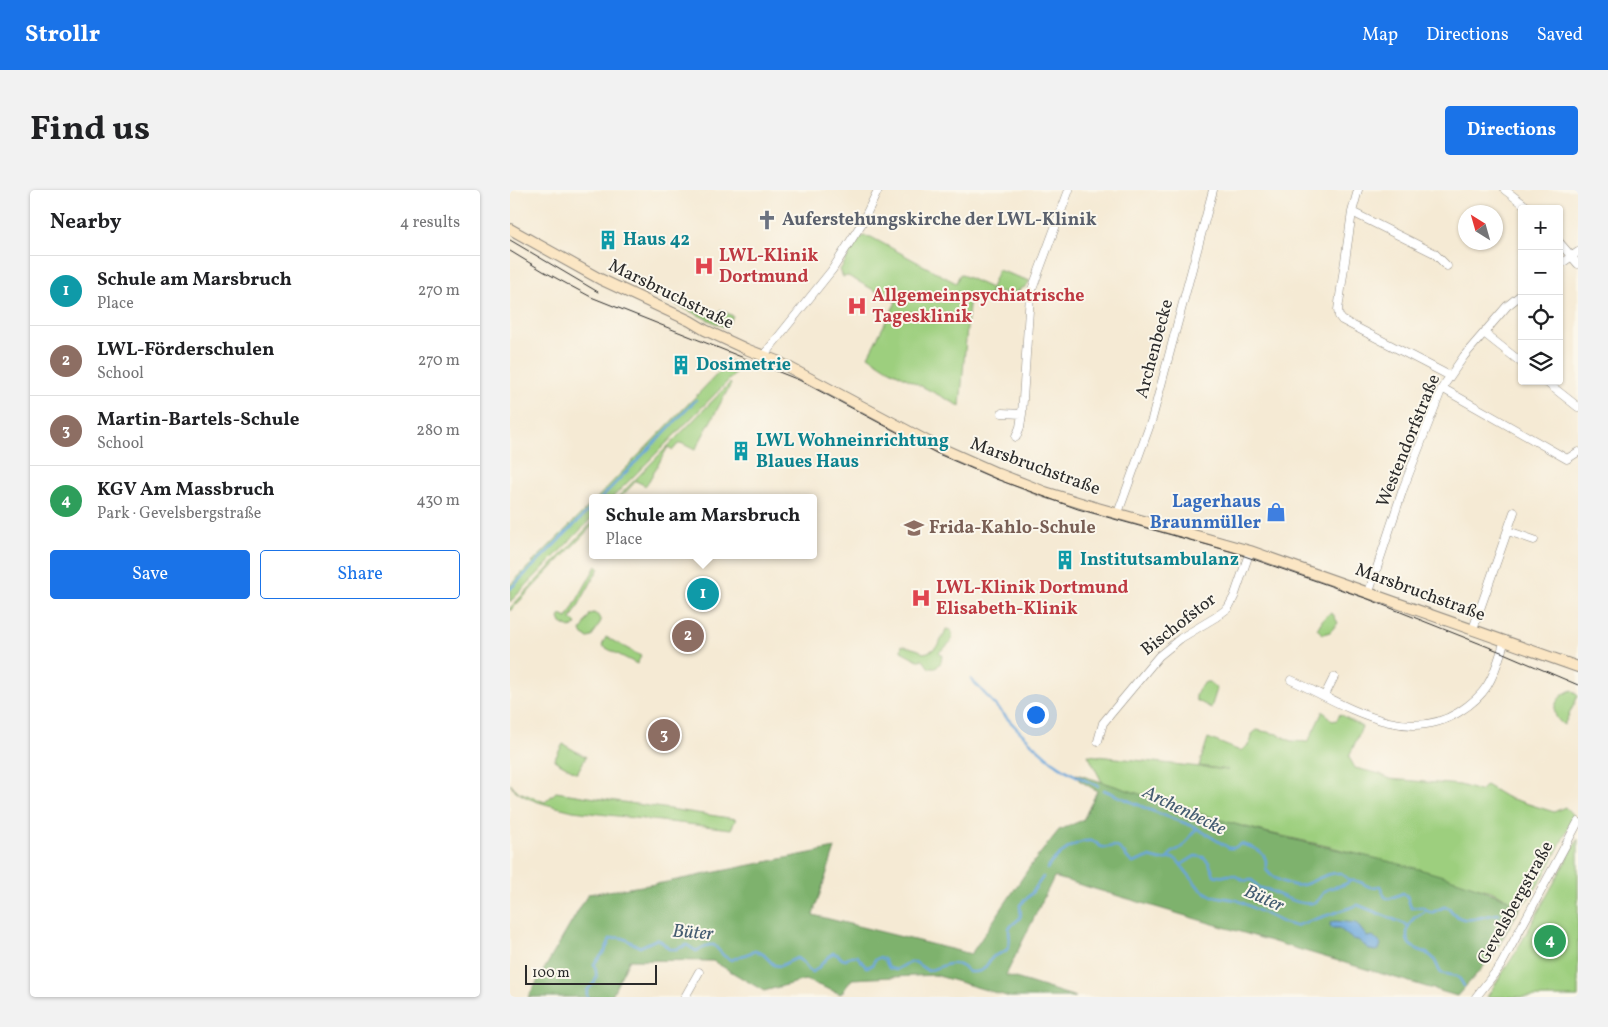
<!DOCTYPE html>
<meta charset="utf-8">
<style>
body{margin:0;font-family:Vollkorn,serif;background:#f2f2f2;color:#202124}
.controls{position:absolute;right:15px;top:15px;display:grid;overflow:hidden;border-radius:5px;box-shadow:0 1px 4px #0004}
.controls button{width:45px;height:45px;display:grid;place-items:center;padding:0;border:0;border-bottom:1px solid #e0e0e0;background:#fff;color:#202124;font:25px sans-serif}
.compass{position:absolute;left:948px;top:15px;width:45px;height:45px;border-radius:50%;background:#fff;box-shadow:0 1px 4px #0004;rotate:323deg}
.scale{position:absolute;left:15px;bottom:12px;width:132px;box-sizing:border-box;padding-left:5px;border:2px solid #2b2b2b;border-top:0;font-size:14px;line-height:18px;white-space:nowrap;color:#2b2b2b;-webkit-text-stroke:4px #fbf7ec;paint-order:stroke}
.you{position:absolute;left:525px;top:524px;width:18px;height:18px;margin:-12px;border:4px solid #fff;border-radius:50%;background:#1a73e8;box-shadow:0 0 0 8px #1a73e833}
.badge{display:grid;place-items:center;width:32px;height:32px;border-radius:50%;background:#1a73e8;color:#fff;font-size:16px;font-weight:700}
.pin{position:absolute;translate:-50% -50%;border:2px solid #fff;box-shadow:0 1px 5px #0006}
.popup{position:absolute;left:79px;top:304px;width:228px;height:65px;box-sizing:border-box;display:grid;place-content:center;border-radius:5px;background:#fff;filter:drop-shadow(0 1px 4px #0005);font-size:16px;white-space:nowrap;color:#757577}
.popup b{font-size:19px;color:#202124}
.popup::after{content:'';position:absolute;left:50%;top:100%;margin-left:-10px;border:10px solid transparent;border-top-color:#fff}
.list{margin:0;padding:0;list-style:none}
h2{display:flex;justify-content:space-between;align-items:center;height:65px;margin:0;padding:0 20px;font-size:21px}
h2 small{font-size:16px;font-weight:400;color:#757577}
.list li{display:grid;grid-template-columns:32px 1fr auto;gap:15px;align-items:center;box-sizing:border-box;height:70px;padding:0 20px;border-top:1px solid #e0e0e0}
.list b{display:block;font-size:19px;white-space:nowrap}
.list p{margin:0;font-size:16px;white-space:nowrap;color:#757577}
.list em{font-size:16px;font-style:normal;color:#757577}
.actions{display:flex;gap:10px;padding:15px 20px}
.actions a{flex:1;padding:11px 0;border:1px solid #1a73e8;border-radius:5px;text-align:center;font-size:18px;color:#1a73e8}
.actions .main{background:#1a73e8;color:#fff}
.icon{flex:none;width:28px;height:28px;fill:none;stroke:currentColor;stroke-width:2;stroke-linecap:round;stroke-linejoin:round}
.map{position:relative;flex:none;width:1068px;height:807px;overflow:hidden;border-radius:5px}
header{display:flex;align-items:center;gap:30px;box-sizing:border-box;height:70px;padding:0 25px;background:#1a73e8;color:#fff}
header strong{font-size:24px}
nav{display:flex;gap:28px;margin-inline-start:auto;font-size:18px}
.intro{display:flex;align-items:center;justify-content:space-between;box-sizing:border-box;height:120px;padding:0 30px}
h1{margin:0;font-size:35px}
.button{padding:12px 22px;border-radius:5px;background:#1a73e8;color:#fff;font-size:18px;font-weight:700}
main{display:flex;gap:30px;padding:0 30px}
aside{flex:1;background:#fff;border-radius:5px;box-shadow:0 1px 4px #0004}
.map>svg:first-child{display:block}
</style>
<header>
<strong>Strollr</strong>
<nav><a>Map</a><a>Directions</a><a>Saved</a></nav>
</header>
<div class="intro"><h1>Find us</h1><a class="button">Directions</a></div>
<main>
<aside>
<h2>Nearby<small>4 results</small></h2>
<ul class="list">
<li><span class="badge" style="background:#0f9aa8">1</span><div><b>Schule am Marsbruch</b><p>Place</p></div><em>270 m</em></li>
<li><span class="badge" style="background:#8d6e63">2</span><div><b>LWL-Förderschulen</b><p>School</p></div><em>270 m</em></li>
<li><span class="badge" style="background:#8d6e63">3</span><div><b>Martin-Bartels-Schule</b><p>School</p></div><em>280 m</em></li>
<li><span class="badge" style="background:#2e9e5b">4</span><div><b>KGV Am Massbruch</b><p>Park · Gevelsbergstraße</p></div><em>430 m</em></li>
</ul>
<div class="actions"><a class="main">Save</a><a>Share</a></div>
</aside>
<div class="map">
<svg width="1068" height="807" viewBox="0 0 1068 807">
<rect width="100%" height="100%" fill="#fbf7ec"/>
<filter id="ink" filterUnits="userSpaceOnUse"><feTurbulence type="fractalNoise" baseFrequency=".02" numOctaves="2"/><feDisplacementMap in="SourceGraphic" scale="10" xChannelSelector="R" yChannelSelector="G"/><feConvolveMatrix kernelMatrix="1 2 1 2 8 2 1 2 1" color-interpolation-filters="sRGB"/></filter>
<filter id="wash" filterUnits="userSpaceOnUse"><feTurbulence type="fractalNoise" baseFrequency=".0096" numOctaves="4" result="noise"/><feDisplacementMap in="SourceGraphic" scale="20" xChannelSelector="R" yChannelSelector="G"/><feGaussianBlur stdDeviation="1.12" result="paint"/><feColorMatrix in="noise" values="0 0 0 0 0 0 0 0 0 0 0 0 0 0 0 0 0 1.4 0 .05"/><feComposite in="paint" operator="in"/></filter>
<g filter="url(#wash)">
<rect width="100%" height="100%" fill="#f5ead4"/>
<path fill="#9dcf7e" stroke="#647d54" d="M354 46 361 47 446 93 450 84 481 98 488 80 520 91 515 97 510 99 507 103 480 101 479 103 507 106V109L460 104 450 216 378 179 358 166 386 112 338 86 333 87 330 80 349 48Z
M133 92 206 129 211 120 223 126 216 138 167 115Z
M220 171 230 174 223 186 102 308H87Z
M220 193 221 194 185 260 171 253 167 255 163 260 158 257 136 296 126 291 110 308H107Z
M83 312V327L0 412V395Z
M83 332V335L0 421V418Z
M86 376 89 378 61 429 66 433 65 436 60 438 51 433 49 428 51 425 57 428Z
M84 423 90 427 91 431 82 447 78 448 73 445 71 441 80 424Z
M820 423 823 424 828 433 820 442 813 444 807 439 813 429Z
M436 439 441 440C446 450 437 456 429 462L432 466 431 472 426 478H419L413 470H408L391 461 392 455 409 460 413 463C426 462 432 450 436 439Z
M96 447 131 466 127 474 92 456Z
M696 492H699L707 499 701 518 686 510C685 503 690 495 696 492Z
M1062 500 1068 506 1054 535C1037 524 1045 506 1062 500Z
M813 521 822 531 827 530 830 524 852 537 839 567 845 578 870 584 880 589 950 595 970 601 976 595 996 607 1044 622 1055 617 1064 626C1050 653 1033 695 1011 716L981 701 821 657 759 643 697 627 592 592 578 565 718 580 689 576 698 548 730 561C737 557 742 553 742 544L747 540 767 544 781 551 798 552Z
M53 554 76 567 67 583 44 570Z
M0 594 9 602 35 612 46 602 226 629 221 639 63 621C45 616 10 611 0 594Z
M1068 649V807H977L1006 762Z"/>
<path fill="#7eb26d" stroke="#546e4c" d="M566 584C630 603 692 626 757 643 842 665 931 677 1011 716L983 766 947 806 544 687 496 785 566 807H500L425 785 342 789 331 804 295 790 254 801 203 771 119 770 101 807H18L78 704 152 693 325 658 303 725 461 764 521 675 549 640 573 630 587 601 569 590Z"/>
<path fill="#69a5da" stroke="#4a6882" d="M825 731 846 733 857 747 863 746 871 754 869 760 866 761 860 760 848 750 842 749 829 738H821L820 733Z"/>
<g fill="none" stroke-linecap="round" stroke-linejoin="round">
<path stroke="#69a5da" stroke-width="2.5" d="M91 308 186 210
M0 399 83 316
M461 489C486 515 509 544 537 567 552 580 570 588 588 596
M594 600 640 620 685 637 719 658H724L731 654C740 656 754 661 756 671 756 675 755 679 758 682 763 689 775 693 783 695 798 699 810 682 831 683L840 691C856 689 854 701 870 696L875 707 879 709 893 703 897 706 901 718 912 717 921 723 934 717 939 718C953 739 969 725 990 724
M658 668C661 660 669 661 674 655 679 649 681 644 687 639
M671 675 685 666 693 667 699 673 704 685C715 689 714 684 722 685 726 685 729 689 733 690 735 691 738 690 741 690 744 691 747 696 750 698 753 699 758 699 761 701 771 706 795 718 805 712 810 710 811 704 815 701 823 695 833 698 840 691
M537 679C544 666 567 649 582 651 587 652 588 656 592 657 598 659 602 654 607 657 615 661 616 669 623 673L639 667 651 670 663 668 667 670 690 699 702 706 727 710 774 733 785 736 848 715 895 734 898 737C893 761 907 756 921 766 927 771 927 778 931 783 942 787 947 781 954 796
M898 737 904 728 917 720
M77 807C74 792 93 799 84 774L95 761 100 749C113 744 119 752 130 757L147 749 151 751 159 759H166L177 755 186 761 199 755H204L214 766 221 770 245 761 253 764 264 775 270 776 287 768 294 773 298 780 303 782C311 777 315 768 323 763L328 765 332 769 336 770 341 766H347L356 777 361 776 365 770 370 767 375 770 379 778 386 780 398 773 405 772 418 781C434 776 445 767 459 782 479 783 474 774 484 766 489 764 495 763 498 758 501 753 499 744 499 738 510 726 512 733 510 715L521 704 533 687"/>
</g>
</g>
<g filter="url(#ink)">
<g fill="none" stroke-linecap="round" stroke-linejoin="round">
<defs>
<path id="street" d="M848 0 842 22 828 120 829 126 832 130 940 186
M995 0 1020 19
M842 22 924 63 937 76
M1049 52 1068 74
M1049 75 1068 62
M974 143 1012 173
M253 166 322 80 352 33 368 0
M1035 191 1068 217
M932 198 1057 269 1068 262
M492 223 512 224
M506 247 510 237 512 224 520 105 559 0
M608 323 642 229 703 0
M998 341 1024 350
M859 402 893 299 932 198 954 166 997 116 1012 104
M963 439 1004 322
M781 490C832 513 894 557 949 522 960 515 970 507 977 496 986 482 990 465 995 450
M815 505 824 487
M588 551 593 533 649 466 671 448 706 427 718 418 724 407 740 361
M175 807 189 782
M966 807 991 775 1068 632"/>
<path id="secondary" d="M0 39 90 89 180 131 195 140 236 159 267 171 426 256 489 284 535 302 584 317 740 361 1068 477"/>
</defs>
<use href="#street" stroke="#908a80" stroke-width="9"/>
<use href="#secondary" stroke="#908a80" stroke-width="12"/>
<use href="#street" stroke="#fff" stroke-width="8"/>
<use href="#secondary" stroke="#fbe6c4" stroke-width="10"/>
<path stroke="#2b2b2b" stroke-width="1" d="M0 50 88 102
M0 61 33 81 81 107 289 190 426 263 486 289 568 319 723 362 858 409 991 462 1068 495"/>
</g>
</g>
<defs>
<symbol id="church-bare" viewBox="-9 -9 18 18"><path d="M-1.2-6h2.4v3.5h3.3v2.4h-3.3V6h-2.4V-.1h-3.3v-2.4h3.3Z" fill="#6b7280" stroke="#fbf7ec" stroke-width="2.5" paint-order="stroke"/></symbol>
<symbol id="building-bare" viewBox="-9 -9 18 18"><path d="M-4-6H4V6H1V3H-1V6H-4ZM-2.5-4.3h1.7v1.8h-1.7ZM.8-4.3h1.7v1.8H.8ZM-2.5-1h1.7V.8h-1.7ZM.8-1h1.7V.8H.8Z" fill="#0f9aa8" stroke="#fbf7ec" stroke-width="2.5" paint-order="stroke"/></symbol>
<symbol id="hospital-bare" viewBox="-9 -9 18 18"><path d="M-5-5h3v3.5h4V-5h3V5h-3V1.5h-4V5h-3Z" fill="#e0444e" stroke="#fbf7ec" stroke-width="2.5" paint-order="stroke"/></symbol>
<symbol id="shop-bare" viewBox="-9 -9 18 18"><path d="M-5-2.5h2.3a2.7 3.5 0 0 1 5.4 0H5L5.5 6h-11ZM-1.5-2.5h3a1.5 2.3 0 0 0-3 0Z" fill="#3f7fe0" stroke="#fbf7ec" stroke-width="2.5" paint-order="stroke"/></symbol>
<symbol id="school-bare" viewBox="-9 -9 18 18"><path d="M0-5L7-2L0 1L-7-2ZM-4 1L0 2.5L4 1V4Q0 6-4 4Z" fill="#8d6e63" stroke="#fbf7ec" stroke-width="2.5" paint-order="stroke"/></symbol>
</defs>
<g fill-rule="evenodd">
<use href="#church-bare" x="243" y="16" width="28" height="28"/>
<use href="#building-bare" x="84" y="36" width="28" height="28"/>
<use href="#hospital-bare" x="180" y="62" width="28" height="28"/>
<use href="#hospital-bare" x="333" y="102" width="28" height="28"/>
<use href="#building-bare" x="157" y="161" width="28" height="28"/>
<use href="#building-bare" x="217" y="247" width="28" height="28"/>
<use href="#shop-bare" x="752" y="308" width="28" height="28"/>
<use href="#school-bare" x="390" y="324" width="28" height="28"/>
<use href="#building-bare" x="541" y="356" width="28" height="28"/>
<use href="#hospital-bare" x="397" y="394" width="28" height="28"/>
</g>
<g text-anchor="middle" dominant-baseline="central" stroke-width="4" stroke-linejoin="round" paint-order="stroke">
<g font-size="18" font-weight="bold" fill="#5b616d" stroke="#fbf7ec" text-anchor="start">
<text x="272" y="30">Auferstehungskirche der LWL-Klinik</text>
</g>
<g font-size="18" font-weight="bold" fill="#0d838f" stroke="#fbf7ec" text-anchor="start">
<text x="113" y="50">Haus 42</text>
<text x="186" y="175">Dosimetrie</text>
<text x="246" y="251">LWL Wohneinrichtung<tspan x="246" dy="21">Blaues Haus</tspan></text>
<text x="570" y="370">Institutsambulanz</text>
</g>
<g font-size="18" font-weight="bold" fill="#be3a42" stroke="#fbf7ec" text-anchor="start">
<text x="209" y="66">LWL-Klinik<tspan x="209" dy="21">Dortmund</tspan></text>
<text x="362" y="106">Allgemeinpsychiatrische<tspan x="362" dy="21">Tagesklinik</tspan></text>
<text x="426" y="398">LWL-Klinik Dortmund<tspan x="426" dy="21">Elisabeth-Klinik</tspan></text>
</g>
<g font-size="18" fill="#2b2b2b" stroke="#fbf7ec">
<text transform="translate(161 105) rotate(26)">Marsbruchstraße</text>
<text transform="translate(645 159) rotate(-75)">Archenbecke</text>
<text transform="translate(899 251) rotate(-68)">Westendorfstraße</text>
<text transform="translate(525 277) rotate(20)">Marsbruchstraße</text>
<text transform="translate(910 403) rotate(20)">Marsbruchstraße</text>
<text transform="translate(669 435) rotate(-38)">Bischofstor</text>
<text transform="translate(1006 713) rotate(-61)">Gevelsbergstraße</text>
</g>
<g font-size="18" font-weight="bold" fill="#366cbe" stroke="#fbf7ec" text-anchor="end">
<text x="751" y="312">Lagerhaus<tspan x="751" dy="21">Braunmüller</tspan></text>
</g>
<g font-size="18" font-weight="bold" fill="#785e54" stroke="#fbf7ec" text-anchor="start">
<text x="419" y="338">Frida-Kahlo-Schule</text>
</g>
<g font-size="19" font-style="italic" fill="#445c71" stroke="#fbf7ec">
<text transform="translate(674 621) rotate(26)">Archenbecke</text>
<text transform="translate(754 709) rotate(24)">Büter</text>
<text transform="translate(183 743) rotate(4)">Büter</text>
</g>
</g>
</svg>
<div class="controls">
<button>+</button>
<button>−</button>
<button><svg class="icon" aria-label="locate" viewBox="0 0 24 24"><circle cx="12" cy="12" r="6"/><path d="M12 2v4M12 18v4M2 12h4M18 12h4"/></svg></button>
<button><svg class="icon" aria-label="layers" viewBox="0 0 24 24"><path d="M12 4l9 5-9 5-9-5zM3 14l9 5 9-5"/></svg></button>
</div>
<svg class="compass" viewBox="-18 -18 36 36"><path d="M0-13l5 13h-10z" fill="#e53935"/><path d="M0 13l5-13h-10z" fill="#757577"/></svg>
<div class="scale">100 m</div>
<div class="you"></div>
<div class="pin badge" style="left:193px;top:404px;background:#0f9aa8">1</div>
<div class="popup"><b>Schule am Marsbruch</b>Place</div>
<div class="pin badge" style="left:178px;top:446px;background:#8d6e63">2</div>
<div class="pin badge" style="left:154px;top:545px;background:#8d6e63">3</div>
<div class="pin badge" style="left:1040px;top:751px;background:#2e9e5b">4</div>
</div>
</main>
